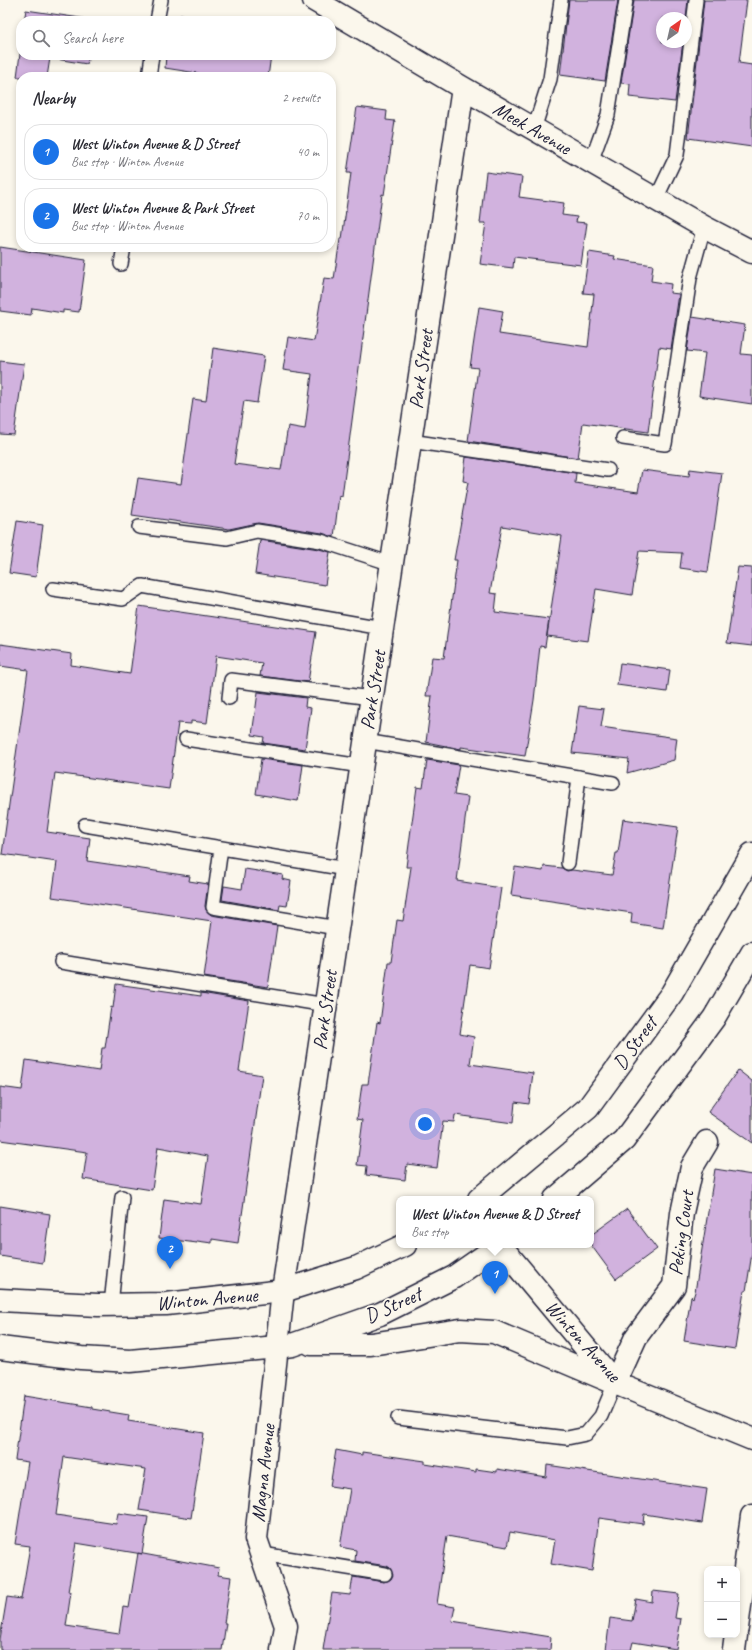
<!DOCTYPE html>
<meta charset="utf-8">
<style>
body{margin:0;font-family:Caveat,sans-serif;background:#f7f7f7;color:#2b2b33}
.controls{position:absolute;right:12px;bottom:12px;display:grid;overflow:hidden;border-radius:8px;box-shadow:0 2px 6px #0003}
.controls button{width:36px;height:36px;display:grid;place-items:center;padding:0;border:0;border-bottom:1px solid #e1e1e2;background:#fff;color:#2b2b33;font:20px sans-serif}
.compass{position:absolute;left:656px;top:12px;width:36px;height:36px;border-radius:50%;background:#fff;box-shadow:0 2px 6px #0003;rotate:34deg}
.you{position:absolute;left:425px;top:1124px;width:14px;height:14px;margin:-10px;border:3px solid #fff;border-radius:50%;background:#1a73e8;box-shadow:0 0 0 6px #1a73e833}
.badge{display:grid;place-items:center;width:26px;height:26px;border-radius:50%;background:#1a73e8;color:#fff;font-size:13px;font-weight:700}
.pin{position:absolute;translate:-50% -33px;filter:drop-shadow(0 1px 2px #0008)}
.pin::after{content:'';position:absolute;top:21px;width:14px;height:12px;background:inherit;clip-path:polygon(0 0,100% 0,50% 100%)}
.popup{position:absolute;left:396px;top:1196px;width:198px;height:52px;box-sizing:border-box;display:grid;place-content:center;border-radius:8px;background:#fff;filter:drop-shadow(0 1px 3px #0005);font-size:13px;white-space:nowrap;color:#7c7c81}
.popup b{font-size:15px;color:#2b2b33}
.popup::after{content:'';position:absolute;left:50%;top:100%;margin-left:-8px;border:8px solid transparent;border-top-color:#fff}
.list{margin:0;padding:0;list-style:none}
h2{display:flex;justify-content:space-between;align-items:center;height:52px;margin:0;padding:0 16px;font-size:17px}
h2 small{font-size:13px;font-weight:400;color:#7c7c81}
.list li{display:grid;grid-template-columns:26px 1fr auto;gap:12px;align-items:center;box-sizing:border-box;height:56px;margin:0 8px 8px;padding:0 8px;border:1px solid #e1e1e2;border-radius:16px}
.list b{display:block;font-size:15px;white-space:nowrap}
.list p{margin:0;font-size:13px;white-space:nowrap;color:#7c7c81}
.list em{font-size:13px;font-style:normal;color:#7c7c81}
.icon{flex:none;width:22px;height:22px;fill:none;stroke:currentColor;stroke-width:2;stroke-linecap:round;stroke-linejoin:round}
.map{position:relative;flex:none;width:752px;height:1650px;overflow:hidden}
.search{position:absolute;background:#fff;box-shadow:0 2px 6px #0003;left:16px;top:16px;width:320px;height:44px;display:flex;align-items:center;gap:10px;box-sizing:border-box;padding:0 14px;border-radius:16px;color:#7c7c81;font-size:15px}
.panel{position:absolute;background:#fff;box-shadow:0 2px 6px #0003;left:16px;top:72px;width:320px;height:180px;border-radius:16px}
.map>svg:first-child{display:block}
</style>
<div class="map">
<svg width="752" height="1650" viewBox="0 0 752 1650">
<rect width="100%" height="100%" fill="#fbf7ec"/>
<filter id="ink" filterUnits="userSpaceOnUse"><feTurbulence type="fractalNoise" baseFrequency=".025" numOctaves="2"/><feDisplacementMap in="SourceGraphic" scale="8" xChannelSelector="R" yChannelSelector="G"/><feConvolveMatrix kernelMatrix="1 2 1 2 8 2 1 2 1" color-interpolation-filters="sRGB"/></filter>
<g filter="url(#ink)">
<path fill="#d1b2de" stroke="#22223b" d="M569 0H618L605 81 560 75Z
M634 0H688L686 18H662V42H683L675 102 629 97 630 84 621 83Z
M704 0H747L739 63 752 65V147L688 138Z
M26 10 94 20V21H24Z
M180 15 213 20 212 21H179Z
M21 46V55H89L87 64 50 58 47 77H17Z
M166 55H271L268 77H222L165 68Z
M357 107 387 111 386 120 395 121 384 195 382 194 342 496 339 495 334 537 322 533 258 523 229 529 132 515 138 478 181 484 193 399 206 401 213 348 264 356 257 403 244 401 234 464 281 470 288 426 305 429 312 374 283 370 288 337 314 341 324 278 334 279 340 239H342L351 173H347Z
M486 172 522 177 519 197 564 203 562 215 577 217 576 222 587 223 581 265 514 257 513 268 480 264 486 223H480Z
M0 247 86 260 79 312 63 310V313L32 308 31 315 0 311Z
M589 252 615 256 614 259 653 265 651 281 671 284 670 293 679 294 671 349 659 347 648 432 583 423 578 458 468 441 478 368 470 367 479 307 503 311 499 334 588 347 594 294 583 293Z
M692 317 745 325 741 354 752 355V404L699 396 705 353 687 351Z
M0 361 24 364 14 435 0 434Z
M466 457 576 473 575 483 638 492 642 470 689 476 690 469 722 473 708 572 680 568 682 553 639 551 632 595 596 589 588 641 547 636 562 536 502 526 490 593 497 594 495 612 549 619 545 647 540 646 534 700 525 756 461 747V749L426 742 432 696H426L432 657 444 658 457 560H454L468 482 463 481Z
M17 521 43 525 36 577 9 573Z
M260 540 319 549 330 552 325 585 255 574Z
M738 567 752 568V646L727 643Z
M139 606 316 632 308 682 260 676 262 663 216 656 207 723 191 721V724L178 723 169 789 55 773 47 832 90 838 87 861 190 876 189 881 208 884 205 906 206 910 211 915 277 926 268 987 204 977 212 921 52 897 57 862 2 854 28 670 0 666V644L72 654 71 665 130 674Z
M620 663 670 670 667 692 617 685Z
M258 692 306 698 305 707 311 708 305 749 263 743 264 737 252 735Z
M579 706 604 709 601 727 677 738 674 760 627 773 629 759 572 753Z
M261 759 303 765 298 801 256 794Z
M427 760 459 765 454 795 468 797 457 881 501 888 489 968 470 965 460 1034 474 1037 470 1064 533 1073 529 1104 515 1102 513 1123 455 1115 454 1122 443 1121 437 1168 407 1164 405 1180 366 1175 367 1166 357 1165 363 1120 357 1119 362 1084H368L377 1022 380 1023 388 962H391L397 920 403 921 411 867H406L411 829 417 787 423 788Z
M623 819 678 827 663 928 631 923 632 913 511 895 515 867 543 871 544 866 562 868 567 871 572 870 612 875 616 853H618Z
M245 869 283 875 282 879 291 881 287 906 280 905 279 910 222 900 224 886 242 889Z
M116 984 201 996V993L249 1001 239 1071 262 1075 238 1243 212 1239V1243L197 1241V1243L159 1238 164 1199 201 1204 208 1156 158 1147 152 1190 83 1179 87 1152 0 1140V1087L22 1090 26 1060 99 1071 102 1048H105L111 1007 113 1008Z
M738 1070 752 1081V1143L708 1112Z
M715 1169 752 1175V1253L746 1291H744L735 1349 684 1341 691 1296 693 1298 695 1292Z
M0 1206 50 1214 43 1263 0 1256Z
M627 1209 657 1249 616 1279 591 1245V1235Z
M24 1396 92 1407V1409L129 1415 128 1421 204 1433 191 1518 139 1510 146 1469 64 1457 56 1515 116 1524 118 1513 148 1517 142 1554 76 1543 68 1592H71L66 1626 119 1634 123 1607 129 1608 138 1553 219 1568 218 1575 231 1577 224 1623H226L222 1650H0V1639L7 1597 21 1599 30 1546 15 1544 28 1462 15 1460Z
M336 1450 362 1455V1452L425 1461V1464L476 1472V1469L497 1472V1469L546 1477 547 1465 707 1489 702 1523 644 1514 643 1524 599 1518 592 1571 551 1564 555 1540 510 1532 507 1547 447 1536 437 1604 455 1607 452 1621 551 1637 550 1650H323L332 1593 350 1595 353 1577 384 1582 391 1579 393 1575 390 1568 387 1566 355 1561 356 1550 340 1547 350 1489 330 1486Z
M653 1591 679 1594 675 1618 681 1619 676 1649 633 1642 631 1650H606L610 1618 632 1621 636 1599 652 1602Z"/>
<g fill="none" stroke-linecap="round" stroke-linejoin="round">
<defs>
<path id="service" d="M157 21 161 0
M149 77 152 55
M534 129 550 79 561 0
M591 162 608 115 626 0
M656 199 677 155 696 0
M121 264 124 247
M623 438 665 444 690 278 704 227
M410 441 608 470
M139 527 227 538 257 531 321 541 392 564
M53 589 123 599 142 586 382 628
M229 698 231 680 371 698
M186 739 361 766
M365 741 613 783
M85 825 346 869
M221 848 213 907 337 928
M568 863 579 777
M61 962 326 1005
M111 1305 122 1197
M398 1418 567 1438 586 1434 601 1416 615 1383
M262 1554 385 1574"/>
<path id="minor" d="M314 0 463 88 704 227 752 252
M615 1383 636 1337 674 1286 682 1213 692 1167 707 1142
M737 1628 752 1516
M282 1650 286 1626 256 1539 283 1291 463 88
M734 1650 736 1635"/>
<path id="tertiary" d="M500 1245 615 1383 752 1439"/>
<path id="secondary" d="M479 1199 588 1108 672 993 752 854
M555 1199 624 1140 714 1018 752 953
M0 1300 98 1305 166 1304 283 1291 356 1268 405 1245
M311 1344H371L460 1330 494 1332 615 1383
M0 1348 81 1358 130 1361 277 1347 292 1345 380 1314 454 1277 500 1245"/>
</defs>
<use href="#service" stroke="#22223b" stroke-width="16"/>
<use href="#minor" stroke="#22223b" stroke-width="25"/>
<use href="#tertiary" stroke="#22223b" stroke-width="25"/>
<use href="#secondary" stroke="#22223b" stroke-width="25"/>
<use href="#service" stroke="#fbf7ec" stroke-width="13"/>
<use href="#minor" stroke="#fbf7ec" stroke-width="22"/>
<use href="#tertiary" stroke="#fbf7ec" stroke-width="22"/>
<use href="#secondary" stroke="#fbf7ec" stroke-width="22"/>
</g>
</g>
<g text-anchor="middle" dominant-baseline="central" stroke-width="3.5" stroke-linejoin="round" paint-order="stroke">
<g font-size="20" fill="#22223b" stroke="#fbf7ec">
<text transform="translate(532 128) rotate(30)">Meek Avenue</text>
<text transform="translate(421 369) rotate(-82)">Park Street</text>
<text transform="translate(373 690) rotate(-81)">Park Street</text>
<text transform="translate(325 1010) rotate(-82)">Park Street</text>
<text transform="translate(635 1043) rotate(-54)">D Street</text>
<text transform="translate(681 1233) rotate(-82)">Peking Court</text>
<text transform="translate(207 1299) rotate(-5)">Winton Avenue</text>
<text transform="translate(393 1305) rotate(-24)">D Street</text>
<text transform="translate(583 1341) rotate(48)">Winton Avenue</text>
<text transform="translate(263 1473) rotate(-84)">Magna Avenue</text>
</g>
</g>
</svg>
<div class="controls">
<button>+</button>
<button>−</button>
</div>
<svg class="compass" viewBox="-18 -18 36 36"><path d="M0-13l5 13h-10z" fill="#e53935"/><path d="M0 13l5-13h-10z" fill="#7c7c81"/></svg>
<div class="you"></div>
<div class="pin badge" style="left:495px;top:1294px">1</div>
<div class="popup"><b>West Winton Avenue &amp; D Street</b>Bus stop</div>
<div class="pin badge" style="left:170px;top:1269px">2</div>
<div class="search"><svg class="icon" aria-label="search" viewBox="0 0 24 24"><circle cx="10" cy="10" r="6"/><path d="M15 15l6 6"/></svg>Search here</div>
<section class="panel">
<h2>Nearby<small>2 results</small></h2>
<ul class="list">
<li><span class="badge">1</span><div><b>West Winton Avenue &amp; D Street</b><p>Bus stop · Winton Avenue</p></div><em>40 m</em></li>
<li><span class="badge">2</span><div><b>West Winton Avenue &amp; Park Street</b><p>Bus stop · Winton Avenue</p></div><em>70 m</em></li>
</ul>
</section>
</div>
